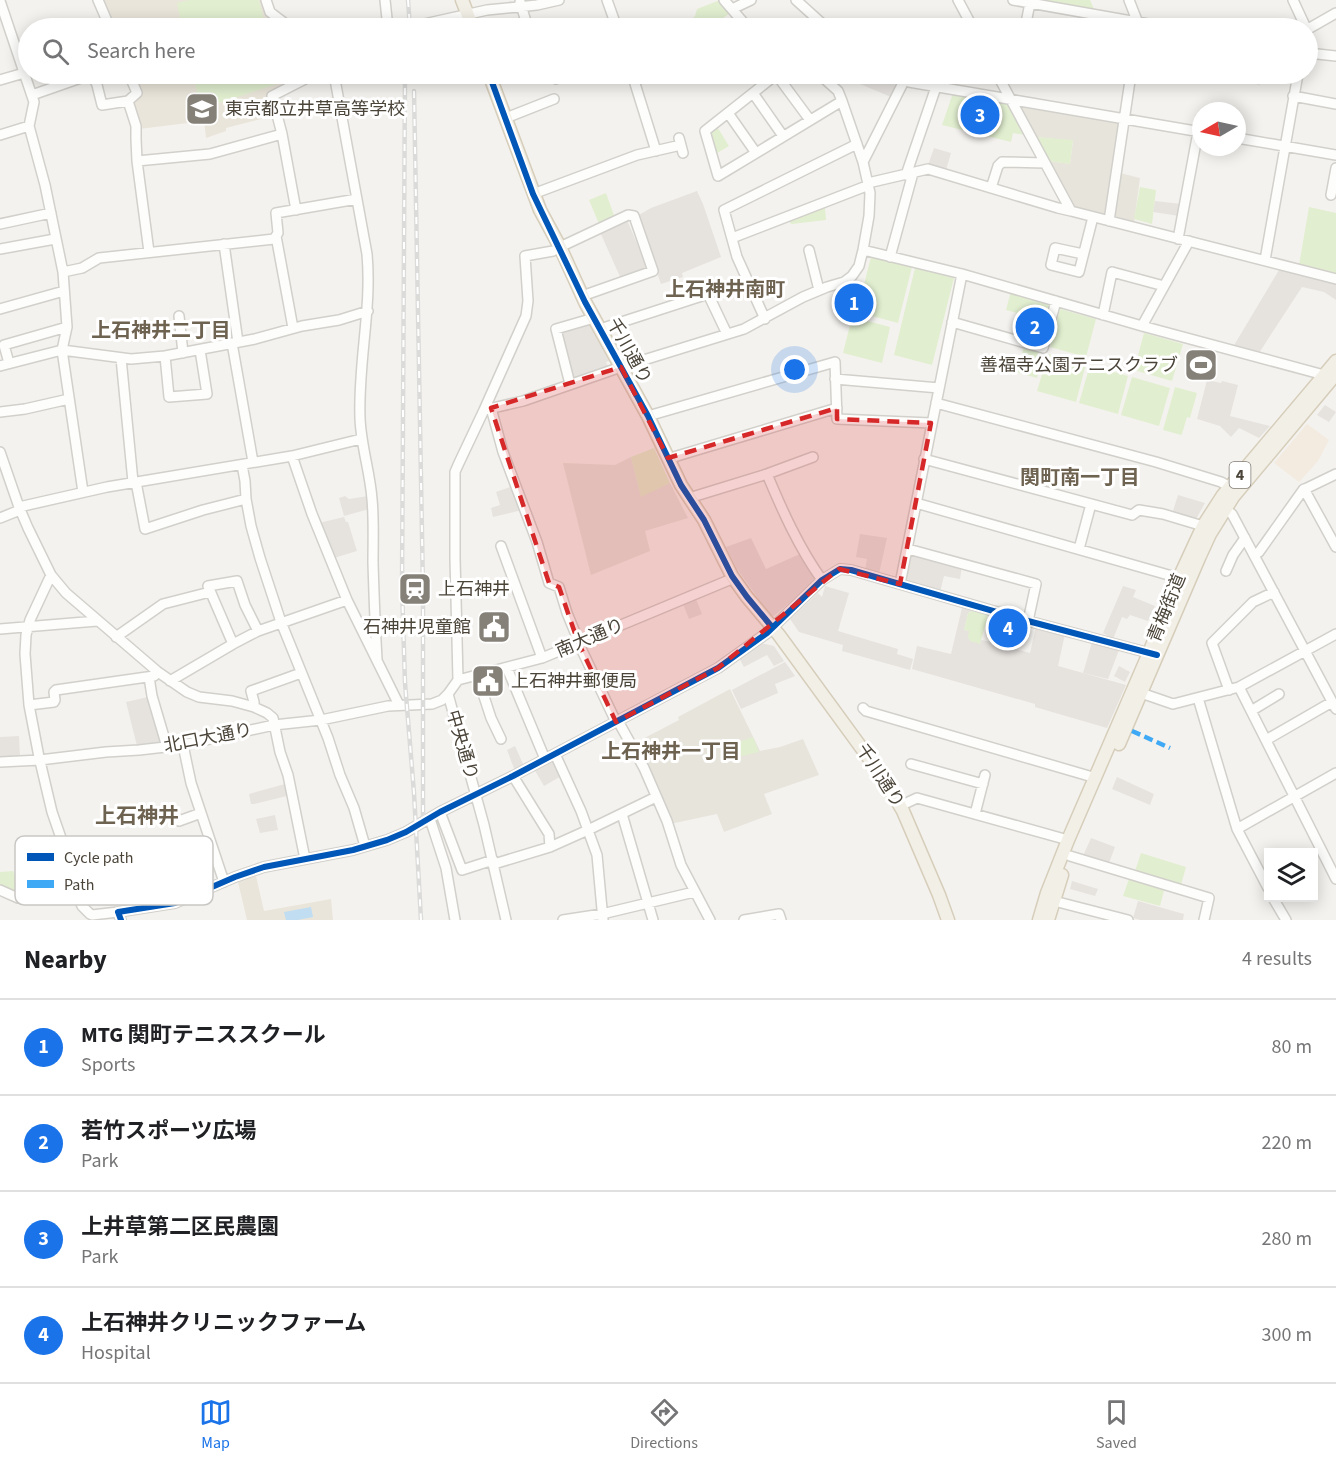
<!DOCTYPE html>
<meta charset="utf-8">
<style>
body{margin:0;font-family:"Source Sans 3","Noto Sans JP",sans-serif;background:#f2f2f2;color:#202124}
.controls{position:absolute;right:18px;bottom:18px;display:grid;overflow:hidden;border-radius:0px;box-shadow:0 3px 15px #0003}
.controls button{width:54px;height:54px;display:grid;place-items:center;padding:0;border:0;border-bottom:2px solid #e0e0e0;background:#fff;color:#202124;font:30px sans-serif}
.compass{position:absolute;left:1192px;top:102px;width:54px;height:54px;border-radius:50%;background:#fff;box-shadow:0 3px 15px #0003;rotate:261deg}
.you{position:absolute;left:795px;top:370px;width:21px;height:21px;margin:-15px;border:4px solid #fff;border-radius:50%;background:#1a73e8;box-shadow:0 0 0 9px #1a73e833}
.badge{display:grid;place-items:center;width:39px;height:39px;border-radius:50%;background:#1a73e8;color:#fff;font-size:20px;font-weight:700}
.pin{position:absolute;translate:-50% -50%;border:3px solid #fff;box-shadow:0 2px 6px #0006}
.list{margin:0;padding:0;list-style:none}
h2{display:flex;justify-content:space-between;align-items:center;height:78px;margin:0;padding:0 24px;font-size:26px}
h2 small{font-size:20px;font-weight:400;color:#757577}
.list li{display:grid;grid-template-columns:39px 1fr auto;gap:18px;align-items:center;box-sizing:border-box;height:96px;padding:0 24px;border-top:2px solid #e0e0e0}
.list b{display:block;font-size:22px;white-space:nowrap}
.list p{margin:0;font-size:20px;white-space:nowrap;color:#757577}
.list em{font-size:20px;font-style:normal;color:#757577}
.icon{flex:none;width:33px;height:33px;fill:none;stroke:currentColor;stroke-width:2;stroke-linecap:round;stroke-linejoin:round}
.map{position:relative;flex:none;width:1336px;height:920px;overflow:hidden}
.search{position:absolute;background:#fff;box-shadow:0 3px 15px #0003;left:18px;right:18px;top:18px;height:66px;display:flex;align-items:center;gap:15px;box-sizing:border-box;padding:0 21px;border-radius:33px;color:#757577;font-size:22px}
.sheet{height:462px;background:#fff}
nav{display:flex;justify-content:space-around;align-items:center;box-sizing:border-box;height:84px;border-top:2px solid #e0e0e0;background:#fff;font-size:16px;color:#757577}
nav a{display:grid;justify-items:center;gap:3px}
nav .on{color:#1a73e8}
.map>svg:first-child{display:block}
</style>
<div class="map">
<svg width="1336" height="920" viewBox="0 0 1336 920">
<rect width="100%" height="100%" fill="#f4f2ee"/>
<path fill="#e7e4dc" d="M1023 105 1127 122 1120 173 1140 178 1134 223 1078 209 1074 206 1049 161 1070 164 1073 141 1036 137 1021 108Z
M631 457 641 496 670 483 688 518 645 531 650 551 591 575 563 463 615 465Z
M730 689 760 751 780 747 803 739 819 775 764 794 772 814 724 832 717 814 670 824 633 744 679 720 678 717Z"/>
<path fill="#f3ebdf" d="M1307 424 1329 440 1318 461 1299 482 1274 463Z"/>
<path fill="#e6e2de" d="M697 191 703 204 721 257 682 273 683 277 661 284 637 216 651 208Z
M751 538 766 569 800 554 805 564 815 577V581L774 616 770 615 737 569 726 547Z
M962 608 972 611 968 613 964 630 970 631 980 644 981 640 986 641 1030 653 1036 627 1065 634 1058 666 1126 685 1107 728 1035 707V704L912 669 917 646 951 654Z"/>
<path fill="#eae5da" d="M102 0H263L274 28H112Z
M130 74H287L289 81 267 94 273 116 226 128V131L206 138 204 120 188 123 139 129 130 101 138 94Z
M256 876 264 911 331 899 333 920H247L238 882Z"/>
<path fill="#e1eecf" d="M189 0H259L266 28H182L177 3Z
M720 0 730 13 710 28H682L695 16 697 9Z
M1035 0H1090L1094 9 1093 11Z
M156 74H174L176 80 158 83Z
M192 74H278L280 83 210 106 200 102Z
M953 93 1007 103 1025 135 1013 133 1011 142 942 125Z
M716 125 729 146 714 155 707 132Z
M1036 137 1073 140 1070 164 1049 161Z
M1140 187 1156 190 1152 224 1134 219Z
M606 193 615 218 599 224 589 200Z
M825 207 826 220 792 224 790 223V220Z
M1309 207 1336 213V275L1299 265Z
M871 257 912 267 898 323 857 312Z
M915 268 954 278 932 365 894 355Z
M1011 291 1050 302 1051 305 1040 340 1036 342 1023 338 1029 316 1006 310Z
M1060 309 1096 319 1086 357 1050 347Z
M852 317 890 327 882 363 843 353Z
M1144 333 1183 344 1172 381 1134 370Z
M1024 347 1044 352 1037 378 1016 372Z
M1048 354 1086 364 1076 402 1037 391Z
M1090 365 1128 376 1118 414 1079 403Z
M1132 377 1170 388 1159 426 1121 415Z
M1175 387 1197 393 1190 418 1187 417 1182 434 1181 435 1163 430Z
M654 448 670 483 641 497 631 457Z
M972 611 988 615 980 644 970 641 968 637 969 631 964 630 968 613Z
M753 737 759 752 728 759 725 758 722 748Z
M1141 853 1186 867 1181 885 1135 871Z
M13 871 25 895 22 896 0 887V872Z
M1130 876 1165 887 1160 906 1123 896Z"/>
<path fill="#e6e3df" d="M865 74H873L894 83 896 86 891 97 860 84Z
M1243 74H1261L1260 85 1242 81Z
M934 148 951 153 946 170 928 165Z
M1155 201 1182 204 1179 216 1153 212Z
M627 220 647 267 621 279 600 232Z
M1279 270 1336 284V300L1324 292 1302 287 1259 353 1233 347Z
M589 324 609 361 606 362 609 368 574 380 571 379 560 333 562 329Z
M1207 380 1221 383 1222 381 1238 385 1230 416 1270 426 1259 438 1239 428 1231 437 1220 426 1197 419Z
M1325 405 1336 412 1329 422 1317 415Z
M513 486 522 510 493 517 491 508 500 505 496 492Z
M1178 495 1205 503 1195 521 1172 514Z
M345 496 349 499 368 496 369 509 344 516 339 498Z
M344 517 346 522H348L357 551 334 558 319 523Z
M860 534 887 538 879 574 865 570 867 559 856 557Z
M910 551 962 566 960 579 944 576 940 592 904 580Z
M825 586 849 593 838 631 898 649 897 654 913 659 910 670 842 651 843 645 799 632 790 619 818 593 822 597Z
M1123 586 1136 590 1133 597 1155 606 1148 621 1130 615 1127 619 1122 617 1113 639 1103 633Z
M696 599 702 614 689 619 683 604Z
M1092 642 1119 650 1108 679 1083 673Z
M761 643 774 646 784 661 774 666 767 655 744 667 739 658Z
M785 662 795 676 775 684 778 693 741 709 732 690Z
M1119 666 1130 672 1125 682 1114 676Z
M148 697 161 741 159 743 137 746 126 702Z
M19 736 20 757 0 758V737Z
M515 746 524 766 515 771 507 750Z
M555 758 563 775 544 786 534 769Z
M1117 777 1154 794 1150 805 1112 789Z
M285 784 288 794 287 796 254 804H251L249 794Z
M275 815 278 830 260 833 256 819Z
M1091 838 1115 847 1109 863 1083 856Z
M1072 881 1098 889 1095 896 1070 889Z
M1138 901 1184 914 1183 920H1140L1133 918Z"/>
<path fill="#c0ddf1" d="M311 907 313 917 298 920H286L284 912Z"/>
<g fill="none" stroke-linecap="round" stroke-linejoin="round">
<defs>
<path id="minor" d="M98 0 110 28
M266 0 270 12 291 28
M385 0 388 28
M607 0 617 28
M724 0 743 22 752 28
M796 0 827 28
M958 0 973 28
M1013 0 1171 28
M1129 0 1138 23V26
M1293 0 1306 28
M0 1 34 102 29 126 45 185 63 272 67 327 62 350 83 492
M520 2 528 28
M732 9 751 0
M415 26 487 10 537 5 559 0
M957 28 972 26
M1025 28 1030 3
M1308 29 1336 13
M1308 53 1336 56
M92 74 97 85 102 105 128 101
M129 74 137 93 128 101 136 126V139L137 161 149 252
M334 74 367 254C372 309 358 362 360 418 361 446 370 472 372 499 374 520 373 542 373 563 374 595 375 627 377 659
M554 74 556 79
M632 74 656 151
M776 74 810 120
M777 74 705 131 718 176 842 101
M882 74 909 82 1201 132
M997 74 1071 211 1336 279
M0 80 24 73
M753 93 783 136
M32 95 92 74
M1293 96 1336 104
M728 113 756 153
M506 118 554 99
M0 135 29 126
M679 138 683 153
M1237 138 1336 155
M137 161 210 154 282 134
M863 162 904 81
M906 175 936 87
M868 183 928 169 1058 208 1071 211
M991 188 998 166 1002 162 1045 163
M533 194 637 155 681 145
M1331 195 1336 168
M296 210 282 134 272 96 315 74
M1109 221 1131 74
M0 224 51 213
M276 236 293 328
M732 238 869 185
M1178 239 1198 132
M224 244 238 342
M560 247 628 215 634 216 653 271 582 296
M0 249 55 239
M809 250 819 290
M863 250 962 274 1142 326 1324 375
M1083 254 1055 248 1051 265 1079 272 1093 217
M890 257 913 173
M1265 260 1298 74
M63 272 82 268 99 258 274 239 278 233 276 213 357 199
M0 309 64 291
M1103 315 1112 272 1164 286
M179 316 183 353
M765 319 737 257 724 210 857 144
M952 322 1043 348 1056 301
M1142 326 1189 241
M600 329 708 294 727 334
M232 343 253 462
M165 356 169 397 207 394 200 350
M121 358 133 482
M9 363 4 345 67 327
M0 366 62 350 131 359 165 356 255 339 302 326 339 320 368 311
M835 379 939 388
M570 384 556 329 594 318
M936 403 1156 462 1221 482 1230 487
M491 408 503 452 537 542 549 583 559 587 567 613 579 642
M484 410 526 316 528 301 525 256 553 251
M0 412 25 409 69 399
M648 416 835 362 837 419 931 423
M0 452 19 507 28 528 51 575 66 593 158 672 187 692 199 697 232 701 254 707 267 713 273 718 280 752 288 775 305 859
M292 456 312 514 347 600 399 705
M668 459 677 456 837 408
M924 459 1132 515 1139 510 1163 514 1203 526
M242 465 245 481 246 499 251 526 260 558 281 622 328 738 340 775 354 808 365 846
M767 474C782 510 799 548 822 580
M136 482 145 529 203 510 246 499
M1304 489 1336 547
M689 498 767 474 813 457
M916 503 1179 578
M19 507 107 487 292 456 361 439
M1221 507 1232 514 1336 709
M0 518 20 510
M501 546 542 658
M908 549 1036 584 1028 621
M1079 549 1091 504
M1254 555 1259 552 1303 490 1336 474
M1226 571 1233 555 1245 538
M51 575 30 620 26 635 25 654 29 705 39 757 52 812 69 861 76 892 82 906 90 914 92 915 118 912
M900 584 962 274
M0 629 97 621
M116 637 163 604 210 592
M578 642 616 722
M233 644 208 586 237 581 245 605 258 631
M507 668 545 759
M477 675 491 718 501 739
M149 677 152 696 167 747
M458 680 455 558V472L458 465 484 410 523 401 621 367 744 329 803 297 827 287 844 282 852 276 859 266 863 250 869 216 870 193 863 162 842 101 838 91 819 74
M170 681 233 644 258 631 347 600
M1239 687 1336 879
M1229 690 1212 643 1253 602 1274 592
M1141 693 1173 704 1239 687 1336 634
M448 694 484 825 506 920
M1198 698 1237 829 1268 888
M29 705 54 702 55 700 54 692 56 690 154 676 158 672
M254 707V702L251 691 301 673
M863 708 866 711 1096 778
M1251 711 1279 694
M618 721 644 768 667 821 681 865 710 920
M1266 740 1332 702
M183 745 191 783 224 882
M555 754 581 811 597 855 603 920
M0 762 40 760 106 752 139 750 183 745 274 725 321 720 388 706 432 704 442 700 448 694 458 680 542 658 734 578
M911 764 983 784
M513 776 549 834 550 847
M900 806 917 798 1068 840
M440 812 462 870 493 860
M622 814 653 920
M975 814 985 775
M430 819 446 868 455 920
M179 821 201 813
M1237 829 1336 773
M1070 856 1209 898 1204 920
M494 864 550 847 588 830 656 797
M0 890 18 898 76 892
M1273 898 1286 920
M1054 901 1128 920
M121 920 118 912 175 903 235 877 264 867 353 850 387 840 406 832 440 812 513 776 718 668 767 633 822 580 840 569 851 570 1028 621 1153 654
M563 920 602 914 694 892
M744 920 779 914 781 920"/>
<path id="major" d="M462 0 473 28
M489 74 540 210 560 247 585 302 648 416 681 485 704 520 732 576 747 597 779 635 882 776 903 811 939 895 948 920
M1119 744 1199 558 1210 534 1233 497 1336 374
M1039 920 1047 893 1068 840 1149 653 1179 578 1203 526 1223 495 1336 361
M1048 920 1062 875"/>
</defs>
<use href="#minor" stroke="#d2d0cb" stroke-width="12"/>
<use href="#major" stroke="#d6cebb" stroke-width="15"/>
<use href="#minor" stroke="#fdfdfc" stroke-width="9"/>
<use href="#major" stroke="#f2efe6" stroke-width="12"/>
<defs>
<path id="rail" d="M408 0 410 28
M405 74 402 587 405 683 414 793 421 920
M414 91 423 590V817"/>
</defs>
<use href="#rail" stroke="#dbdbda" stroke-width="4.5"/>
<use href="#rail" stroke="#fff" stroke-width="2" stroke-dasharray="7" stroke-linecap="butt"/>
<path stroke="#3fa9f5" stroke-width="4.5" stroke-dasharray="9 4.5" stroke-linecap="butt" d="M1132 731 1170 748"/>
<defs>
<path id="cycleway" d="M489 74 533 194 585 302 648 416 681 485 704 520 732 576 747 597 772 627
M121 920 118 912 175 903 235 877 264 867 353 850 387 840 406 832 440 812 513 776 718 668 767 633 822 580 840 569 851 570 1028 621 1157 655"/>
</defs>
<use href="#cycleway" stroke="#fff" stroke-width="10"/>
<use href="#cycleway" stroke="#0057b8" stroke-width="6"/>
</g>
<path fill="#d62828" fill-opacity="0.2" stroke="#d62828" stroke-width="4.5" stroke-dasharray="12 8" stroke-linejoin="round" d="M621 367 668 458 837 408V419L931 423 900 584 839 569 718 668 616 722 578 642 559 587 549 583 491 408Z"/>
<defs>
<symbol id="school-square" viewBox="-11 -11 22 22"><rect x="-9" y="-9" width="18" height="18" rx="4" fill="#868178" stroke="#fff"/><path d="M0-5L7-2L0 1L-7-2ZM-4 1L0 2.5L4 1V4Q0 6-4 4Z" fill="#fff"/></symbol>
<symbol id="stadium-square" viewBox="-11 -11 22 22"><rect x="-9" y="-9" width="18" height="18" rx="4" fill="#868178" stroke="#fff"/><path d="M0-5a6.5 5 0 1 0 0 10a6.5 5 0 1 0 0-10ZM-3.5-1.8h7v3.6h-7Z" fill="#fff"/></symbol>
<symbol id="station-square" viewBox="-11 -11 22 22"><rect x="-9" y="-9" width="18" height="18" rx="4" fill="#868178" stroke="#fff"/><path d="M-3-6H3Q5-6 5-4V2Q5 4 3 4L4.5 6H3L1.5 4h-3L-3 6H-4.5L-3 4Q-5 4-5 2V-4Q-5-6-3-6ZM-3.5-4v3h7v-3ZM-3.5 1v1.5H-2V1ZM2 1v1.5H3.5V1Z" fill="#fff"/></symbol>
<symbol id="civic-square" viewBox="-11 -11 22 22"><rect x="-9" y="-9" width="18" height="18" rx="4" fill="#868178" stroke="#fff"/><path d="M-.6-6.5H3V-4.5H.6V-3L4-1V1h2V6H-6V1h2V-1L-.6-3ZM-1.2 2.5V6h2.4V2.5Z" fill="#fff"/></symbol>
</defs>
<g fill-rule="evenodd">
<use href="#school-square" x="183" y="90" width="38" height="38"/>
<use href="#stadium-square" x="1182" y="346" width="38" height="38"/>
<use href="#station-square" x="396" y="570" width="38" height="38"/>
<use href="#civic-square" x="475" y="608" width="38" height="38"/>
<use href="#civic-square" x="469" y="662" width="38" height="38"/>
</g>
<g text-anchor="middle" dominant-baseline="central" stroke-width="6" stroke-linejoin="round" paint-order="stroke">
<rect fill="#fff" stroke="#817c74" stroke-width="1.5" x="1229.5" y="462" width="21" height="26" rx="4.5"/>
<g font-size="16" font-weight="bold" fill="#4b4439">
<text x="1240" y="475">4</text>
</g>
<g font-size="18" fill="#4b4439" stroke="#fff" text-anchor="start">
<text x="225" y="109">東京都立井草高等学校</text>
<text x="1178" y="365" text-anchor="end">善福寺公園テニスクラブ</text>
<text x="438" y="589">上石神井</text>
<text x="471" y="627" text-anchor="end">石神井児童館</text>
<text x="511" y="681">上石神井郵便局</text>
</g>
<g font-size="18" fill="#4b4439" stroke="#fff">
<text transform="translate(629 351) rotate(61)">千川通り</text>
<text transform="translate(1167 608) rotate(-68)">青梅街道</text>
<text transform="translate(590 638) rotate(-23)">南大通り</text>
<text transform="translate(208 738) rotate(-11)">北口大通り</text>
<text transform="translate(462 745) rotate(74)">中央通り</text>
<text transform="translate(880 776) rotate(57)">千川通り</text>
</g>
<g font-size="20" font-weight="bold" fill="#6e6250" stroke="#fff">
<text x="725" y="290">上石神井南町</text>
<text x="161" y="331">上石神井二丁目</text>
<text x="1080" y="478">関町南一丁目</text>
<text x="671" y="752">上石神井一丁目</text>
</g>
<g font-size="21" font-weight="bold" fill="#6e6250" stroke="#fff">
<text x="137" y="816">上石神井</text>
</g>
</g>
<rect x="15" y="836" width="198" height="69" rx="9" fill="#fff" stroke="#c9c7c4" stroke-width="1.5"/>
<rect x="27" y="853" width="27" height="8" fill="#0057b8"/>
<rect x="27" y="880" width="27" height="8" fill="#3fa9f5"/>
<g font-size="16" fill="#4b4439">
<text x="64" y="863">Cycle path</text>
<text x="64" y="890">Path</text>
</g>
</svg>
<div class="controls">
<button><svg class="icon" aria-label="layers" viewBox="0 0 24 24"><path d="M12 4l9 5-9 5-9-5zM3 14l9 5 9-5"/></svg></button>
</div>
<svg class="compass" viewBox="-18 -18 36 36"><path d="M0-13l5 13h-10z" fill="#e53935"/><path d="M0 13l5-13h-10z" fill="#757577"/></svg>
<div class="you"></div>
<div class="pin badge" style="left:854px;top:303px">1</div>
<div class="pin badge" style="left:1035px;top:327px">2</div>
<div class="pin badge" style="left:980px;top:115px">3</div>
<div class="pin badge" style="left:1008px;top:628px">4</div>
<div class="search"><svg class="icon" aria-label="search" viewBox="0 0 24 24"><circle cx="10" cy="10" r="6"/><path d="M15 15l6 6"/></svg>Search here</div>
</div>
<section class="sheet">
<h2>Nearby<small>4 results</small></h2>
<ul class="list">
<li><span class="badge">1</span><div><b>MTG 関町テニススクール</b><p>Sports</p></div><em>80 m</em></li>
<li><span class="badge">2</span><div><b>若竹スポーツ広場</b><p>Park</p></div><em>220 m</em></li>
<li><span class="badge">3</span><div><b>上井草第二区民農園</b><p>Park</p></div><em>280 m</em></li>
<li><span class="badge">4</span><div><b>上石神井クリニックファーム</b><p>Hospital</p></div><em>300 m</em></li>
</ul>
</section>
<nav>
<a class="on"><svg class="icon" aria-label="map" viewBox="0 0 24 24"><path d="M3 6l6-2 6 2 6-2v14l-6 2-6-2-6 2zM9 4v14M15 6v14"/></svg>Map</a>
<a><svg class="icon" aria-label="directions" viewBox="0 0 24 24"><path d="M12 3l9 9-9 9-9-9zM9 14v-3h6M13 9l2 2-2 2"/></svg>Directions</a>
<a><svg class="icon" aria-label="saved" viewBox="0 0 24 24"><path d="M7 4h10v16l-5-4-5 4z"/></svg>Saved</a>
</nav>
